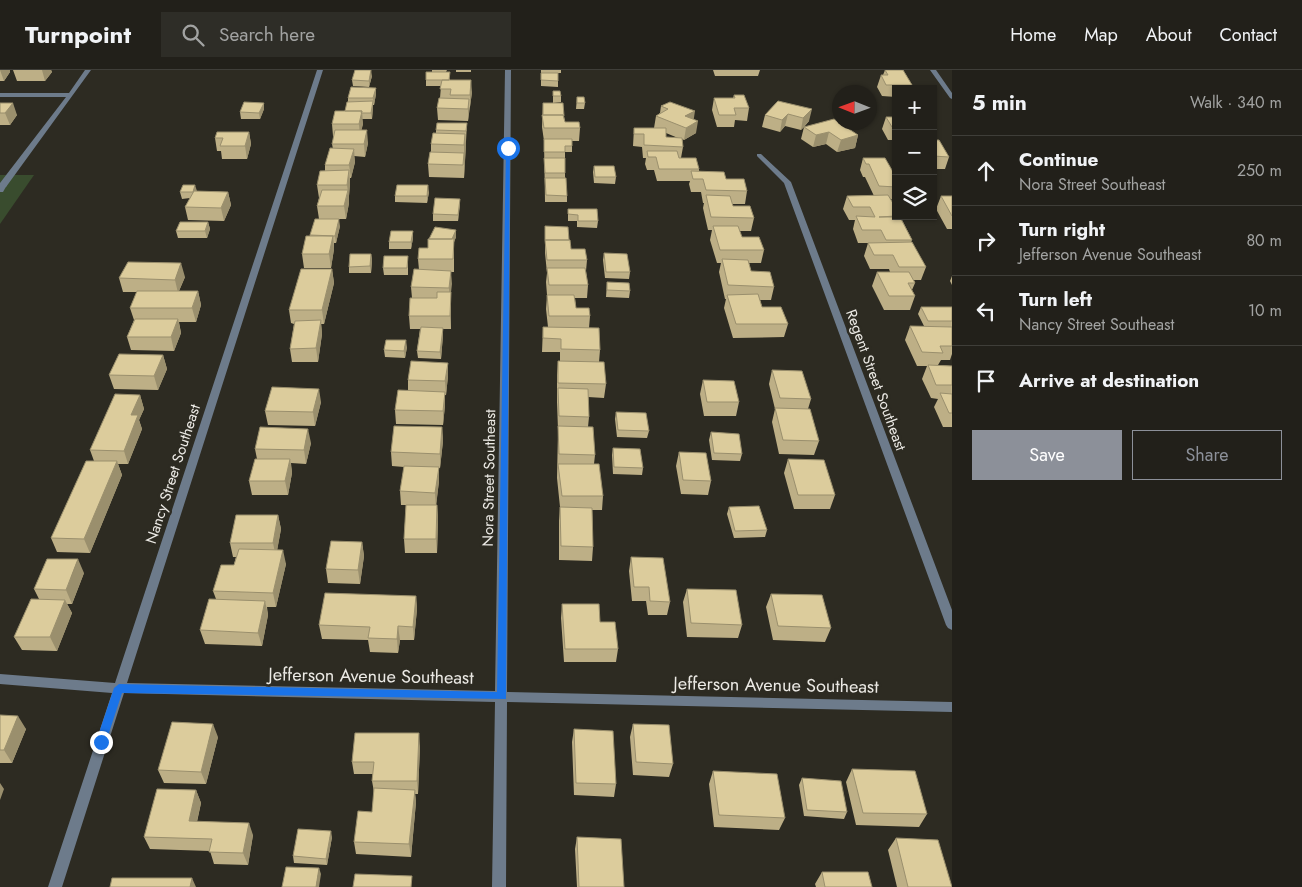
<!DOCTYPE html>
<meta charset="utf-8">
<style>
body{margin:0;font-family:Jost,sans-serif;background:#2e2d27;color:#f1f3f6}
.controls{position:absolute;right:15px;top:15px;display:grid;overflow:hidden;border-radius:0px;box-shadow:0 1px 4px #0004}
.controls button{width:45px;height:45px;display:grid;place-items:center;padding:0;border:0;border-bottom:1px solid #3f3e39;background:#22201a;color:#f1f3f6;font:25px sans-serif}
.compass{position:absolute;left:832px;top:15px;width:45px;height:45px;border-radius:50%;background:#22201a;box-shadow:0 1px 4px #0004;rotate:271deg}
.stop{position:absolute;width:15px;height:15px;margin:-11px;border:4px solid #1a73e8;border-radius:50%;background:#fff}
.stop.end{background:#1a73e8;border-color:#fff;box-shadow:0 1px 5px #0008}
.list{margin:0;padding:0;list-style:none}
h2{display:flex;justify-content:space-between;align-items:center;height:65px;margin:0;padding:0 20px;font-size:21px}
h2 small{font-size:16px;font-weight:400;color:#a2a3a2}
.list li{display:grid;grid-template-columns:32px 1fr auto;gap:15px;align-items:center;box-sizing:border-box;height:70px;padding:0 20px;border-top:1px solid #3f3e39}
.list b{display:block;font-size:19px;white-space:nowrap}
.list p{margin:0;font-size:16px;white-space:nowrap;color:#a2a3a2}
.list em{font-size:16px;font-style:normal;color:#a2a3a2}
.actions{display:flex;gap:10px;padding:15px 20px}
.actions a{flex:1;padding:11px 0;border:1px solid #8c9099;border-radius:0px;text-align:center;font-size:18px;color:#8c9099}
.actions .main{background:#8c9099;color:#fff}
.icon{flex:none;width:28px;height:28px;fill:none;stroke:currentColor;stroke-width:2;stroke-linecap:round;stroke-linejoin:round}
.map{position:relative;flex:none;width:952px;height:817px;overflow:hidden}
header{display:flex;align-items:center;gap:30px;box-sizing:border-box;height:70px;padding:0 25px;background:#22201a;border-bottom:1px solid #3f3e39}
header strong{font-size:24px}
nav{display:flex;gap:28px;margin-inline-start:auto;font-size:18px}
.search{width:350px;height:45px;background:#2e2d27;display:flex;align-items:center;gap:12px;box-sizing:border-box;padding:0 18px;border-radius:0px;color:#a2a3a2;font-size:19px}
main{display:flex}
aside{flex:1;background:#22201a}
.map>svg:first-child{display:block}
</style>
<header>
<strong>Turnpoint</strong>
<div class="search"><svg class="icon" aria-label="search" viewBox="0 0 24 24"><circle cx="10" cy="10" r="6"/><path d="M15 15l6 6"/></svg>Search here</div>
<nav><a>Home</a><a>Map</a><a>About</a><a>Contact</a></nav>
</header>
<main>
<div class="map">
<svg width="952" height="817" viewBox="0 0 952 817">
<rect width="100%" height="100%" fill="#2d2b22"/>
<path fill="#394c2e" d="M0 105H34L0 154Z"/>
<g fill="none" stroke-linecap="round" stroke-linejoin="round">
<path fill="#6d7b8b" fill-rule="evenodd" d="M0 113 7 115 3 122H0Z"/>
<path fill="#6d7b8b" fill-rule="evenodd" d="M85 0H91L6 117H0V113L66 27H0V23H69Z
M317 0H323L127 613 495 621 505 0H511L507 622 952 632V642L507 632 506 817H492L495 632 124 623 62 817H48L112 623 0 614V604L115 613Z
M930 0H936L952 23V29L950 28Z
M757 84H761L791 112 952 540V560L948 558 946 555 784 113 757 86Z"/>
</g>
<path fill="#bdaf86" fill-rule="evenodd" d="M0 0H10V2L4 11H0Z
M13 0H51L52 2 45 11H17Z
M432 0H447L446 2 450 10 472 22 468 51 438 50 437 38 440 28 441 16H426V10L432 2Z
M456 0H471V2H456Z
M541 0H561V3H558V17L541 16Z
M713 0H760L758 6H715Z
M885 0H903L912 15 911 19H896V27L882 26 877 17 881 5H883Z
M372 6 369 17 353 16 352 10Z
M376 18V24L374 35H373L372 49H362L363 54 361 60 368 73 365 87 354 86 355 92 351 108H350V113L349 126V133L346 149H319L317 136 319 128 317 115 325 101V95L333 79 332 74 334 66H333L332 54 345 41 348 32V28Z
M553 21 561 26V32L553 33Z
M734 25 749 38 747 51 735 50 734 57H717L712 40 714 28H733Z
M577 27 585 33 584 39H576Z
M778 31 809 51 804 57 858 65 855 78 837 82 826 74 813 77 801 69 804 57 801 60 785 56 780 62 762 57 765 45Z
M0 33 17 45 10 55H0Z
M264 33V39L260 49H241L240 42Z
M543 33 564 46 565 52 580 58 579 71H572V82H565V108L567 126V132H545L544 71 542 57Z
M661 36 693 50 696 63 684 70 682 69 683 77 681 88 699 99V101L726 109 747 121 745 134H732L733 136 754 148 751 161H739L742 167 764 180 761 193H749L751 201 774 217 771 230H760L762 237 788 254 784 267 733 268 724 238 726 229H725L719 202 721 193H717L710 170 712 160H708L703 138 704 133H703L701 122H691L689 114 690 111H657L654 100H647L645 94 646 88H643L642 77 633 76 634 58H654L656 46 660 43ZM666 63 678 68 666 67Z
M886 47H896V70H888L882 59Z
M467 53 464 108 429 107 428 94 431 82V74L436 63V60Z
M249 62 251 74 247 89H222L221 81H217L215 68Z
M933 70 949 87 945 99H933Z
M863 88 896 107V130L891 129 896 138V146H900L912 170 911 172 926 197 921 210H914L915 213 912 220 915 226 910 240H884L872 216 877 202H890L889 199H870L864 186 868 173H858L853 159 855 150H849L843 139 847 126H874L865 107H863L860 100Z
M594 96 616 107 615 114 594 113 593 102Z
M197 121 228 122 231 135 224 151 188 150 185 137 190 128 182 129 180 122Z
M429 122 427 133 395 132V126Z
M941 126H952V159H947L936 139Z
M460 129 458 151H433V144Z
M568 139 598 151 597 158 577 157V151H568Z
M208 152 210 159 207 168H178L176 161Z
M340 156 336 173H334V179L331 198H304L302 184 310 165Z
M545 156 569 170 571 179 587 190 586 201 588 215 587 228H575L576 238 590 246 589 258 600 280 599 292 606 314 604 328 588 327 589 347 588 357 595 385 594 394 603 426 602 440H592L593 477 592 491 559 490V451L560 437 557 408 558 360 557 332V305L558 291H560V282H542L543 257H548L546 239 547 225 546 212 547 203 545 183Z
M456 160V167L454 172V202H451V259H443V265L441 289 418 288 417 281 420 259H410L409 246 412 228 411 217 419 200 418 189 428 178Z
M413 161V168L411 179H389V172Z
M604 183 630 202 629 209 605 208 603 190Z
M371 184 372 190 371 203H349V197Z
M408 186V205H384L383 198Z
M332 199 334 213 324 254H321L322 264 318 292H292L290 279 294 254 291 253 289 240Z
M952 206V215L950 211Z
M185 207 179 221H198L201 235 196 252H179L181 263 174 281 131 280 127 267 134 250 130 238 137 222H123L119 208Z
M607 212 630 221 629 228 606 227Z
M921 237H952V284L950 290H941L938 295 952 296V357H943L934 337 938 329 931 328 922 309 927 296H917L905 270 910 256H924L918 244Z
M407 277 405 288 385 287 384 280Z
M163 285 167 299 158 320 114 319 109 305Z
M448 293V306L446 325H445V335L443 355 396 354 395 340 408 320V310Z
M772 300 811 329 808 339 819 371 814 385 779 384 772 352 775 339 769 314Z
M703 310 739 332 736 346H704L700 324Z
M140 325 144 339 139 350 142 359 128 394H118L122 405 90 483 57 482 51 468 94 391 90 380Z
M321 332 315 356 268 355 265 341Z
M616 342 649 361 647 368 617 367 615 349Z
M442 357 443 371 440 398H439V411L436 435H437L438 449 437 483H405L404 469 406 435H401L400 421 404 397 392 396 391 382Z
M711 362 742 384 740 391 712 390 709 370Z
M311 373 306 394 291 393 292 403 288 425H252L249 411 257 389 255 379Z
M613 378 643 398 642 405 613 404 612 385Z
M679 382 711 411 708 425 681 424 676 396Z
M788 389 835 425 830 439H794L784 403Z
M729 437 767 460 765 467 734 468 727 444Z
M278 445 281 459 277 480 286 494 276 537H267L268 545 262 576 205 574 200 560 216 529 213 521 234 495 236 487H233L230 473Z
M362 472 364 486 360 514 328 513 326 499Z
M631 487 670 532 667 545H648L646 531H632L629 501Z
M84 503 72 534H67L72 543 57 581 22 580 14 567 39 529 34 519Z
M687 519 742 555 738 568 687 567 683 532Z
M771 524 831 558 825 572 773 570 766 537Z
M416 526 417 539 414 570H400L398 583 370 582 368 570 322 569 319 555Z
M562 534 600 552 618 579 616 592H564L561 548Z
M0 645 26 659 12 693H0Z
M633 654 673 694 669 707 633 705 630 667Z
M574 659 616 714 614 727 574 725 572 672Z
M218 667 206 714 164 713 158 700Z
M420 676 418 724H415L416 732 411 787 356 784 354 772 372 742 374 722 372 711 373 704H354L352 692Z
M852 699 927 744 919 757 856 755 846 712Z
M713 701 785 748 779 760 714 757 709 714Z
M802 708 847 742 844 749 804 746 799 715Z
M196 720 201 733 197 752 253 765 248 795 214 794 210 781 150 779 144 767Z
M332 767 327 795 294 793 293 786Z
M577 767 624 817H577L575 779Z
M896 768 952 817H897L888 780Z
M822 802 872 817H816L815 814Z"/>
<path fill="#9a8f6d" d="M0 0H10V2L4 11Z
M42 0H51L52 2 45 11Z
M371 0 372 6 369 17V11Z
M471 10 472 22 470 37V25Z
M376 18V24L374 35 373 28Z
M469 29V41L468 51V39Z
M373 31V38L372 49 371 43Z
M13 33 17 45 10 55 5 43Z
M264 33V39L260 49 259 43Z
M812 39 809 51 801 60 803 48Z
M362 41 363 54 360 67 359 54Z
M695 41 693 54 685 46Z
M788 44 785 56 780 62 782 50Z
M698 51 696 63 684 70 686 58Z
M367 60 368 73 365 87 364 74Z
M249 62 251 74 247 89 245 76Z
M829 62 826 74 813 77 816 65Z
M465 64 466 76 464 108V75Z
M858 65 855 78 837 82 841 70Z
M354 79 355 92 351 108 349 95Z
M349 100 350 113 349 126V133L346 149 344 136 348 122 347 115Z
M195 115 197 121 193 122Z
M428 115 429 122 427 133V126Z
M228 122 231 135 224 151 221 138Z
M460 129V136L458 151V145Z
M339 149 340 156 336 173 335 166Z
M208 152 210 159 207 168 205 161Z
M456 160V167L454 172V202V172H450Z
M413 161V168L411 179V172Z
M333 166 334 179 331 198 329 184Z
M371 184 372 190 371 203 370 196Z
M181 193 185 207 178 223 175 210Z
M332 199 334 213 324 254 322 240Z
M451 201 452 214 450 231 449 218Z
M198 221 201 235 196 252 192 238Z
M451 222V259L450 246Z
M178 249 181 263 174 281 171 267Z
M321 250 322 264 318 292 316 278Z
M443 258V265L441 289 440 282Z
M406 270 407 277 405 288 404 281Z
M163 285 167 299 158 320 154 306Z
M448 293V306L446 325 445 311Z
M319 319 321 332 315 356 313 342Z
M445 322V335L443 355V341Z
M140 325 144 339 139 350 142 359 128 394 124 381 131 345Z
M442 357 443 371 440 398V384Z
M308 359 311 373 306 394 304 380Z
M290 389 292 403 288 425 285 411Z
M117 391 122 405 90 483 84 469Z
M439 397V411L436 437 435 423Z
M437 435 438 449 437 483 436 469Z
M278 445 281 459 276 487 273 473Z
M362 472 364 486 360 514 358 500Z
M283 480 286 494 276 537 273 523Z
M78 489 84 503 72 534 66 520Z
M416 526 417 539 414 570 413 557Z
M65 530 72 543 57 581 50 567Z
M265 531 268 545 262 576 258 563Z
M398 556 400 570 398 583 397 569Z
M18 646 26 659 12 693 4 680Z
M213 654 218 667 206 714 201 702Z
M419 663 420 676 418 724 417 711Z
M0 713 4 719 0 730Z
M196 720 201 733 194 764 189 751Z
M415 720 416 732 411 787 409 774Z
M249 753 253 765 248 795 243 783Z
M331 761 332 767 327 795 326 789Z
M319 798 321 804 319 817H316Z
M192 808 196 817H190Z"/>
<path fill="#dccc9c" stroke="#9a8f6d" d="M355 0H371L369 11 352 10Z
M885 0H903L912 15H886L881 5H888Z
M426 2H450L449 10H426Z
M541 3H558V11L541 10Z
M442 10H471L470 25H450L451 19H440Z
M351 17 376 18 373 28H348Z
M553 21H560L561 26H553Z
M734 25H744L749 38H734L736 45H719L714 28H735Z
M577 27H584L585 33H577Z
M439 28 469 29 468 39 437 38Z
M373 31 371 43H361L362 41H345L347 32Z
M778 31 812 39 803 48 788 44 782 50 765 45Z
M244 32 264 33 259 43 240 42Z
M670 32 695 41 685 46 698 51 686 58 656 46 668 39 661 36Z
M0 33H13L5 43H0Z
M543 33H563L564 46 563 45H543Z
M335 41H362L359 54H332Z
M542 45H563L565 52H579L580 58H544Z
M886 47H896V58L892 57Z
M834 49 858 65 841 70 829 62 816 65 804 57Z
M437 53H467L466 61 436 60Z
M634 58H666V67L682 68 683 77 644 75V64H634Z
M335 60H367L364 74H332Z
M217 62H249L245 76H220L223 68H215Z
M433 63 465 64 464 75 431 74Z
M544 69H572V76H565V82H544Z
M933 70H939L949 87 933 86Z
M330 78 354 79 349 95H325Z
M647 81H677L679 88H696L699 99H659L656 87H648Z
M430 82 464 83 463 95 428 94Z
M544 88H565V103H545Z
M863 88H885L896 107V117L879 116 869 94H866Z
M594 96H614L616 107H595Z
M349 100 347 115H317L320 101Z
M691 101 724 102 726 109H744L747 121 706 120 703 109H693Z
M545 108H566L567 126 546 125Z
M183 115H195L193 122H180Z
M397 115H428L427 126H395Z
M322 120H348L344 136H317Z
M194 121 228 122 221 138 185 137Z
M706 125 730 126 733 136H750L754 148 711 147Z
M888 125 896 138V146L879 147H900L912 170H886L881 160H862L856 146 875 147 870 137H853L847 126Z
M941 126H952V146Z
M435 128 460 129 458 145 433 144Z
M568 139H597L598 151H578V145L568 144Z
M315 149H339L335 166 310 165Z
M180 152H208L205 161H176Z
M545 156 568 157 569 170H545Z
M713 156H738L742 167H759L764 180H720Z
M435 157 456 160 452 169H429Z
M391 161H413L411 172H389Z
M306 166H333L329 184H302Z
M428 169H454L453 189H418L419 178H428Z
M545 170H570L571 179H585L587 190H547Z
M912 172 926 197H899L893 185H874L868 173Z
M604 183 627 184 630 202H606Z
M350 184H371L370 196 349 197Z
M384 186H408L407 198H383Z
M722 189 748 190 751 201 770 202 774 217 728 215Z
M128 192 181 193 175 210 119 208Z
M547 198H585L588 215H549Z
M301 199H332L322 240H289Z
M414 199 451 201 449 218 411 217Z
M877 202H909L915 213H908L915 226H889Z
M607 212 629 213 630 221 607 220Z
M137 221H198L192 238H130Z
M437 222H451L450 246H409L410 228H437Z
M758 224 762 237H781L788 254H736L727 225Z
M547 225H574L576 238H589L590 246H549Z
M921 237H952V251H928Z
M135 249H178L171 267H127Z
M321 250 316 278 290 279 295 251Z
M910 256 952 257V276H940L943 283 922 282Z
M421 257 443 258 440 282 417 281Z
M543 257 599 258 600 280 561 279V269L543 268Z
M386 270H406L404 281 384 280Z
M119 284 163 285 154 306 109 305Z
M411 291 448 293 445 311 408 310Z
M558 291 604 292 606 314 558 313Z
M928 295 952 296V315H936Z
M772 300 802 301 811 329 780 328Z
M703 310 734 311 739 332H707Z
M272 317 319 319 313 342 265 341Z
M558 318 588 319 589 347 559 346Z
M398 320 445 322 443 341 395 340Z
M940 323 952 324V343H949Z
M115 324 140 325 131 345H138L124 381 90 380Z
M775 338 810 339 819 371 783 370Z
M616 342 646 343 649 361 618 360Z
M394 356 442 357 440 384 391 382Z
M558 356 593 357 595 385 559 384Z
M260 357 308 359 304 380 255 379Z
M711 362 739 364 742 384 714 383Z
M613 378 640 379 643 398 614 397Z
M679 382 706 383 711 411 683 410Z
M255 389H290L285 411H249Z
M788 389 824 390 835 425H798Z
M86 391H117L84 469 51 468Z
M558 394H599L603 426H562Z
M404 396 439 397 435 423 400 421Z
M406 435H437L436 469H404Z
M759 436 767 460 735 461 729 437Z
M560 437 592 438 593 477 561 476Z
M236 445H278L273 473H230Z
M331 471 362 472 358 500 326 499Z
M239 479 283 480 273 523 213 521 221 495H234Z
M631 487 663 488 670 532 650 531 649 517H634Z
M47 489H78L66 520 34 519Z
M687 519 736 520 742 555 691 553Z
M325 523 416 526 413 557 398 556 397 569 368 568 370 557 319 555Z
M771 524 822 525 831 558 778 556Z
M31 529 65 530 50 567H14Z
M209 529 265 531 258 563 200 560Z
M562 534H599L600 552H615L618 579H565Z
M0 645 18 646 4 680H0Z
M172 652 213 654 201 702 158 700Z
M633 654 669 655 673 694 636 692Z
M574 659 613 661 616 714 576 713Z
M355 663H419L417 711H372L374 692H352Z
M852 699 915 701 927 744 863 743Z
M713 701 777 704 785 748 719 745Z
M802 708 841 711 847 742 807 740Z
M374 718 415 720 409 774 354 772 358 741 372 742Z
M157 719 196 720 189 751 249 753 243 783 209 782 212 769 144 767Z
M298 759 331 761 326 789 293 786Z
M577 767 621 769 624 817H579Z
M896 768 938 770 952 817H908Z
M286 797 319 798 316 817H282Z
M822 802H868L872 817H825Z
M355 804 412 806 411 817H353Z
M112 808H192L190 817H110Z"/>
<path fill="#1a73e8" d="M506 77 510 78 506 629 122 623 106 672 105 676H98L96 672 114 618 119 614 497 622Z"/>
<g text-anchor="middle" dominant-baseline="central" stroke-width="5" stroke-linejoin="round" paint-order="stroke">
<g font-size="15" fill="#eceae5" stroke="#2d2b22">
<text transform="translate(876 310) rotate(70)">Regent Street Southeast</text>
<text transform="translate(173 404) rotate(-72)">Nancy Street Southeast</text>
<text transform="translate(489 408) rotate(-89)">Nora Street Southeast</text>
</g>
<g font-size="18" fill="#eceae5" stroke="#2d2b22">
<text transform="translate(371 606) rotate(1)">Jefferson Avenue Southeast</text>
<text transform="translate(776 615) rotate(1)">Jefferson Avenue Southeast</text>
</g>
</g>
</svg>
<div class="controls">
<button>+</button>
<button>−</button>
<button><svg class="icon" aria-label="layers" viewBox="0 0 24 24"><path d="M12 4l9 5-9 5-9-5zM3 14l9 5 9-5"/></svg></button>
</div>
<svg class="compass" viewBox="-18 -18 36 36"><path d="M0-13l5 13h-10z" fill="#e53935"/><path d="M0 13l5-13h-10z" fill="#a2a3a2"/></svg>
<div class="stop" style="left:508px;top:78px"></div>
<div class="stop end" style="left:101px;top:672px"></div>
</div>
<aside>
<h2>5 min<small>Walk · 340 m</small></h2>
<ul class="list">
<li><svg class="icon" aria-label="ahead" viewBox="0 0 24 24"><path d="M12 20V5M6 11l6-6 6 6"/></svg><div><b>Continue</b><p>Nora Street Southeast</p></div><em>250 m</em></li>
<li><svg class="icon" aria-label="right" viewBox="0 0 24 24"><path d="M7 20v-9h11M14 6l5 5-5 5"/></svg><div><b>Turn right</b><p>Jefferson Avenue Southeast</p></div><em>80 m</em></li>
<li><svg class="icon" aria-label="left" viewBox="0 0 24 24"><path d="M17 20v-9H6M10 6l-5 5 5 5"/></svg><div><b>Turn left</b><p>Nancy Street Southeast</p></div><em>10 m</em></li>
<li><svg class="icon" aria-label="arrive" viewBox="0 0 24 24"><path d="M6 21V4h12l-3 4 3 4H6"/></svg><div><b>Arrive at destination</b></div></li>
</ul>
<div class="actions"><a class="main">Save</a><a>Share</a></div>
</aside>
</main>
